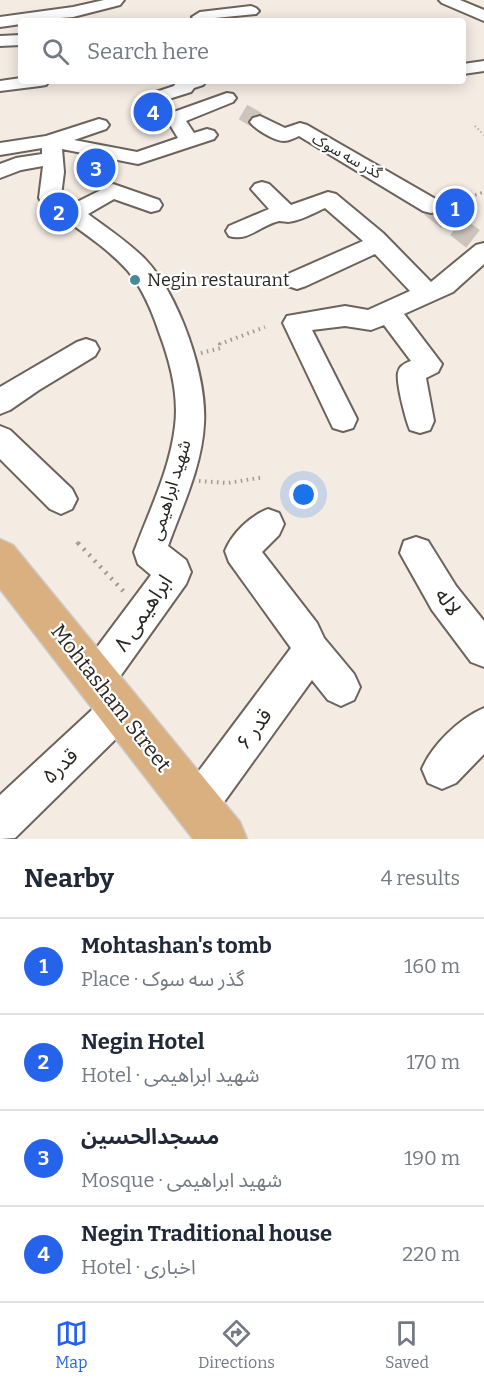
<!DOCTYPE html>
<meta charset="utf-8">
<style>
body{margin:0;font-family:Bitter,"Noto Sans Arabic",serif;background:#f2f2f3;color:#1f2937}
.you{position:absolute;left:304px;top:495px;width:21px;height:21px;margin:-15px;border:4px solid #fff;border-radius:50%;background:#1a73e8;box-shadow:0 0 0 9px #1a73e833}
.badge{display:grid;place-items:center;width:39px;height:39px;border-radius:50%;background:#2563eb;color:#fff;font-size:20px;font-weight:700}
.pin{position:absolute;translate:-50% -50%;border:3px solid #fff;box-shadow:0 2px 6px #0006}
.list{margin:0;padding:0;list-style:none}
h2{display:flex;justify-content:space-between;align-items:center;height:78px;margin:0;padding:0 24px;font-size:26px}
h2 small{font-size:20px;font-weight:400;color:#747a83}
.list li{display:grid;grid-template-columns:39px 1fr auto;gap:18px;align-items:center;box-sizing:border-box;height:96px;padding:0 24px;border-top:2px solid #e0e1e3}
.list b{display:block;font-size:22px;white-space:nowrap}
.list p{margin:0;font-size:20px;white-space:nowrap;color:#747a83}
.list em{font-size:20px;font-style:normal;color:#747a83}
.icon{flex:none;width:33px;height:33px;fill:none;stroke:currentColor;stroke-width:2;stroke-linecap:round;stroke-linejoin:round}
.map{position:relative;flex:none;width:484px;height:839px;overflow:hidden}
.search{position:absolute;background:#fff;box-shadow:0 3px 15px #0003;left:18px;right:18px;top:18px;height:66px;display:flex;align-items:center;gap:15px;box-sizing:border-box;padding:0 21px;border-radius:6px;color:#747a83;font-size:22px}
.sheet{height:462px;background:#fff}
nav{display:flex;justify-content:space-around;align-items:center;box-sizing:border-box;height:84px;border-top:2px solid #e0e1e3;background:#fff;font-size:16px;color:#747a83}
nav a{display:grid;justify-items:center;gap:3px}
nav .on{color:#2563eb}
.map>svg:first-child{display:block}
</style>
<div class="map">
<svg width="484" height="839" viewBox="0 0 484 839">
<rect width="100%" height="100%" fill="#f4ebe3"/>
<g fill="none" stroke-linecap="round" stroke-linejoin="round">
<path stroke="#ccc4bd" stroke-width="17" stroke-dasharray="17 8" stroke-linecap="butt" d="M243 112 260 122"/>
<path stroke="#ccc4bd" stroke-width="22" stroke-dasharray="22 11" stroke-linecap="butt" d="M431 206 473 239"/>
<defs>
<path id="minor" d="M104 0H124L120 5 73 17 21 21V24L0 27V17L73 7Z
M439 0H460L484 10V21L442 3Z
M251 6 256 8 259 11 256 14 194 20 192 17 200 12Z
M21 35V45L0 46V36Z
M484 61V71L463 74V64Z
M21 78V81H49L46 85 40 86 0 91V81Z
M177 81H206L203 85 194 88 191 92 159 102 153 101 150 97 153 93 174 86Z
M227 93 233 94 236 98 233 102 186 121 194 133 207 129 214 131 217 135 214 139 138 164 62 149 64 172 61 196 73 204 113 184 159 200 162 205 159 210 151 212 114 199 88 214C107 228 128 242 145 259 179 295 207 375 204 424 202 466 182 507 168 546L186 560 191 572 186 584 109 692 96 697 83 692 78 679 83 666 151 575 138 564 134 552C149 511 170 470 175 426 179 395 170 361 159 332 152 311 143 289 128 271 104 244 71 225 42 203L39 198 43 166 21 170 0 178V164L16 158 42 154V148L0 155V143L46 136 99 119 106 121 109 125 106 129 74 140 137 152 178 138 167 120 171 113Z
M260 116 285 128 300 123 307 125 439 201 442 206 439 211 431 213 423 211 299 136C294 138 289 141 284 141 275 141 256 130 250 122L253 118Z
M262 182 269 184 291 205 328 192 336 194 383 233 431 282 476 245 484 243V264L453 292 404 314 442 364 438 372 426 378 434 421 430 430 420 433 410 430C406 421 396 383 398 373 399 366 405 363 411 361L384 325 371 330 345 326 312 330 357 419 353 428 343 431 333 428 283 323 287 316 345 306 368 310 410 291 375 254 306 286 297 289 288 286 285 280 288 274 363 241 325 208C314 213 300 221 288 222 285 222 283 221 279 221 261 225 248 242 229 236L226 231 229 226 269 209 251 189 255 184Z
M86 339 95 342 99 349 95 356 39 390 10 410 0 414V387L77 342Z
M0 426 10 430 72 489 77 499 72 509 61 514 50 509 0 459Z
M268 509 279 513 284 524 279 535 262 552 317 623 324 638 354 674 360 687 354 700 341 706 328 700 312 680 211 820 197 826 183 820 177 806 183 792 291 648 229 562 225 551C232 533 250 516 268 509Z
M416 537 428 541 456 586 484 621V667L471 662 432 610 400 553 404 541Z
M120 690 133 696 139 709 133 722 15 838 0 839V795L107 696Z
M484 708V754L456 783 442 789 428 783 422 769C432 745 460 718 484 708Z"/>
<path id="major" d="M0 539 13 545 240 822 247 839H193L0 589Z"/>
</defs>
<use href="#minor" stroke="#6b635c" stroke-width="4"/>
<use href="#major" stroke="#cccbca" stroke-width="3"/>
<path stroke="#a09a94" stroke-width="2" stroke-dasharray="1 3" stroke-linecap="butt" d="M475 126 484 135"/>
<path stroke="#a09a94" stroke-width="3" stroke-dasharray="1.5 4" stroke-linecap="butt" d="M453 224 470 209 466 198 484 192"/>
<path stroke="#a09a94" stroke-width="4" stroke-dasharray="1.5 4.5" stroke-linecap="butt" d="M201 353 221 348 220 344 265 327
M199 481 228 483 264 477
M77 542 79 545"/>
<path stroke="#a09a94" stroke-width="4.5" stroke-dasharray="2 6" stroke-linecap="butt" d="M78 543 126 594"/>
<use href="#minor" fill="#fff" fill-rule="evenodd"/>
<use href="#major" fill="#dbb081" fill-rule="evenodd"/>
</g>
<circle fill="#468a99" stroke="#fff" stroke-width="2" cx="135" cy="280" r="6"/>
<g text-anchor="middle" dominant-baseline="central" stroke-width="4.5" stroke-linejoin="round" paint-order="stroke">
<g font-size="15" fill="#2a2724" stroke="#fff">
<text transform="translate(347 156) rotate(29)">گذر سه سوک</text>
</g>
<g font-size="18" fill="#2a2724" stroke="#fff" text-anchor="start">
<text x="147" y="280">Negin restaurant</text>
</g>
<g font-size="18" fill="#2a2724" stroke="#fff">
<text transform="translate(170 490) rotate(-73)">شهید ابراهیمی</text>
</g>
<g font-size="21" fill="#2a2724" stroke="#fff">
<text transform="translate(448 602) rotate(55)">لاله</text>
<text transform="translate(143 613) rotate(-56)">ابراهیمی ۸</text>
<text transform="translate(111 698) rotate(52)">Mohtasham Street</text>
<text transform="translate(254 729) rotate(-54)">قدر ۶</text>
<text transform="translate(60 766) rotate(-44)">قدر۵</text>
</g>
</g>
</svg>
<div class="you"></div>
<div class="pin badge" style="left:455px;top:208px">1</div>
<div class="pin badge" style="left:59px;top:212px">2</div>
<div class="pin badge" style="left:96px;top:168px">3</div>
<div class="pin badge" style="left:153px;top:112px">4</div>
<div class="search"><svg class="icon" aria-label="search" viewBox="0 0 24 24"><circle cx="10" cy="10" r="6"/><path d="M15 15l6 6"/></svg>Search here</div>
</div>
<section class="sheet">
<h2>Nearby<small>4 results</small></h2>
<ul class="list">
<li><span class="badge">1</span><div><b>Mohtashan's tomb</b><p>Place · گذر سه سوک</p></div><em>160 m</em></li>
<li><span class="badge">2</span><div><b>Negin Hotel</b><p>Hotel · شهید ابراهیمی</p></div><em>170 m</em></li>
<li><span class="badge">3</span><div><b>مسجدالحسین</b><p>Mosque · شهید ابراهیمی</p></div><em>190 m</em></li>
<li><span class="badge">4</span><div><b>Negin Traditional house</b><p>Hotel · اخباری</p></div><em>220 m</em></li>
</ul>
</section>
<nav>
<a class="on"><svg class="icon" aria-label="map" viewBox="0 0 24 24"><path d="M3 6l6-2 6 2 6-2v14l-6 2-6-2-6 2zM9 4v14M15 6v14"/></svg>Map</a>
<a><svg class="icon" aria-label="directions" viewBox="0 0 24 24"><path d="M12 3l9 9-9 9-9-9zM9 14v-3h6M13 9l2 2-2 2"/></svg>Directions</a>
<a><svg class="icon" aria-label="saved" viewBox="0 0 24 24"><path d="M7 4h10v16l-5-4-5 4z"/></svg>Saved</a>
</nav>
